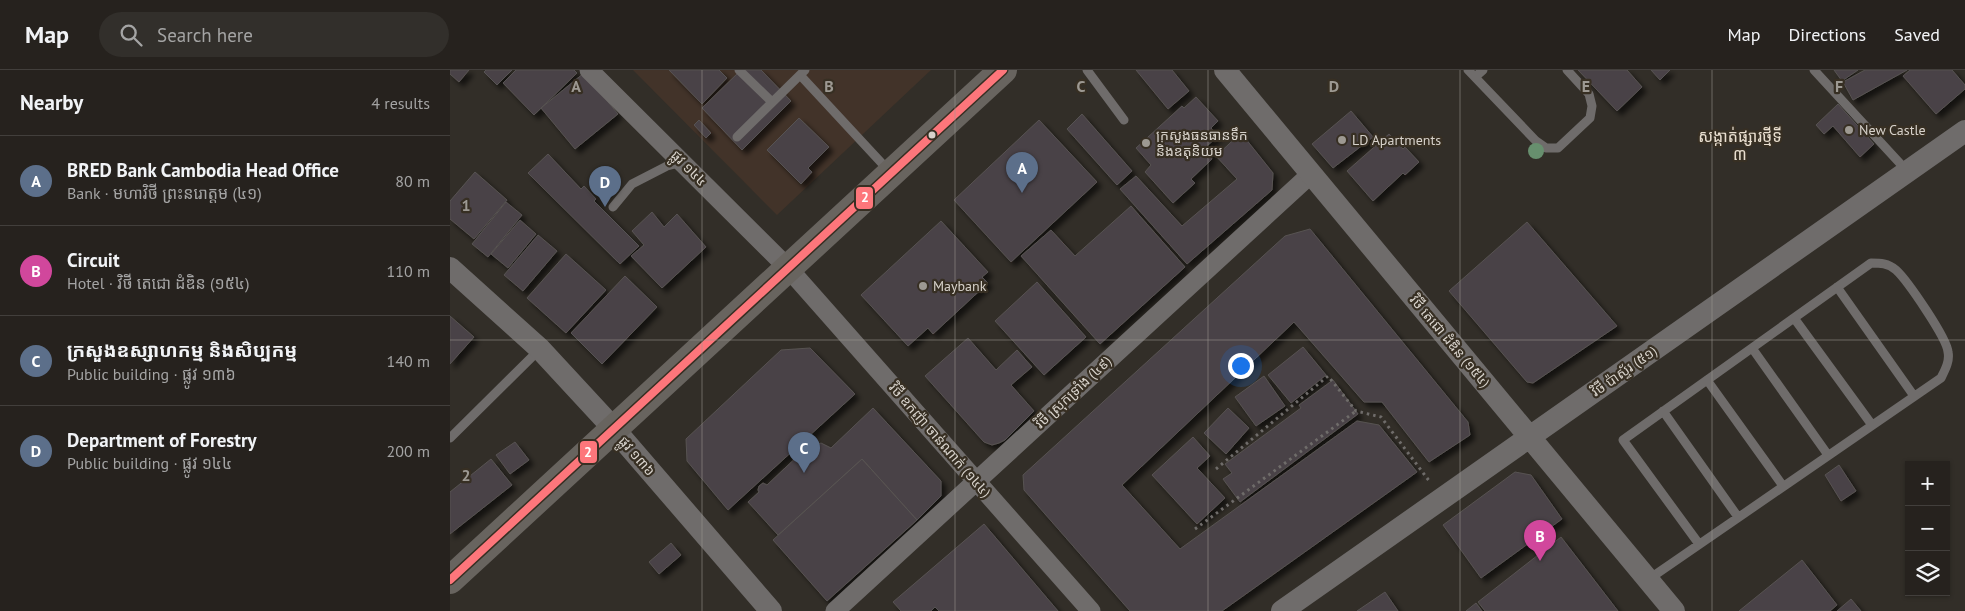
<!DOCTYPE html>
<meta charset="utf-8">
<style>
body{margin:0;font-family:"PT Sans","Noto Sans Khmer",sans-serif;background:#322f2b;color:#f1f3f6}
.controls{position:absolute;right:15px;bottom:15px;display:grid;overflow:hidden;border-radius:0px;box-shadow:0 1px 4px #0004}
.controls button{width:45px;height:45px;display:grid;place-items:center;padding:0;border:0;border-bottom:1px solid #423f3c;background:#26221e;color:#f1f3f6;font:25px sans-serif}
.you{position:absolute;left:790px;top:295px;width:18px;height:18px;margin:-12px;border:4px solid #fff;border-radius:50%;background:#1a73e8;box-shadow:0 0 0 8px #1a73e833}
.badge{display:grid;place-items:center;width:32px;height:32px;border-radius:50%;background:#8c9099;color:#fff;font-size:16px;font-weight:700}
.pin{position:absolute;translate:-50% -41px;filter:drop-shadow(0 1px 2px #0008)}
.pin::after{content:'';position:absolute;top:26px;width:18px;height:15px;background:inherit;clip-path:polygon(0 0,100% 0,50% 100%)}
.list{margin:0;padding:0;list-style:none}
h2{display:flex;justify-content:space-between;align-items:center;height:65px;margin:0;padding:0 20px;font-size:21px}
h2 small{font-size:16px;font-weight:400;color:#a4a4a4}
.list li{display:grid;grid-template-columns:32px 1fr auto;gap:15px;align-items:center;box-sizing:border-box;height:90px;padding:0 20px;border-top:1px solid #423f3c}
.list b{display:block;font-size:19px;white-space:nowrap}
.list p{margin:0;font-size:16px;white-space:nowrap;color:#a4a4a4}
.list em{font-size:16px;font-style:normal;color:#a4a4a4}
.icon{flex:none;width:28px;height:28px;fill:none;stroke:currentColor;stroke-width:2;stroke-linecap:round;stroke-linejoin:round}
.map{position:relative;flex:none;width:1515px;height:541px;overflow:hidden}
header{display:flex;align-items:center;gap:30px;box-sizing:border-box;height:70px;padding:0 25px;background:#26221e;border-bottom:1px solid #423f3c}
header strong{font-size:24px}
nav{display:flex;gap:28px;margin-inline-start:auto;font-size:18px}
.search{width:350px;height:45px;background:#322f2b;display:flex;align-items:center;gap:12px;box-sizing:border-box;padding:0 18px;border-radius:28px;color:#a4a4a4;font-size:19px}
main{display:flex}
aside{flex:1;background:#26221e}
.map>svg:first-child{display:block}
</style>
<header>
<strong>Map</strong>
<div class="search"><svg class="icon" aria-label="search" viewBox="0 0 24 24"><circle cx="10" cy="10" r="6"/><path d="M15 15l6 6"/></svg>Search here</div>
<nav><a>Map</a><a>Directions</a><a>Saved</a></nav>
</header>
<main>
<aside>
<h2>Nearby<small>4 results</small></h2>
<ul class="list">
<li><span class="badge" style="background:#5c6f8a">A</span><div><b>BRED Bank Cambodia Head Office</b><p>Bank · មហាវិថី ព្រះនរោត្តម (៤១)</p></div><em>80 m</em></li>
<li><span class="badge" style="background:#d1479c">B</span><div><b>Circuit</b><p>Hotel · វិថី តេជោ ដំឌិន (១៥៤)</p></div><em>110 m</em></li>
<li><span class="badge" style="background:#5c6f8a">C</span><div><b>ក្រសួងឧស្សាហកម្ម និងសិប្បកម្ម</b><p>Public building · ផ្លូវ ១៣៦</p></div><em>140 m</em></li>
<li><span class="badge" style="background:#5c6f8a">D</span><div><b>Department of Forestry</b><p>Public building · ផ្លូវ ១៤៤</p></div><em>200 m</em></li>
</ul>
</aside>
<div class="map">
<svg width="1515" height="541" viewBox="0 0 1515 541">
<defs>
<filter id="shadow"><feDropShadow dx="4.5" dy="4.5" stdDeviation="2.5" flood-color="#0009"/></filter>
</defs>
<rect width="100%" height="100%" fill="#322e28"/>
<path fill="#423329" d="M183 0H481L327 145Z"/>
<path fill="#4a4246" stroke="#575352" filter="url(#shadow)" d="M0 0H19L9 12 0 4Z
M36 0H62L47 15 34 2Z
M66 0H124L127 3 84 45 53 13Z
M219 0H269L277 8 252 34Z
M291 0H311L341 31 292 80 252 38Z
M686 0H722L739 21 718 39Z
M1128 0H1177L1192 17 1167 41Z
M1201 0H1220L1210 10Z
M1384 0H1408L1392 11Z
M1415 0H1457L1403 30 1393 12Z
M1460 0H1502L1515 15V19L1486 44 1453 6Z
M134 3 168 44 125 79 91 38Z
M746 27 768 51 761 58 768 66 757 76 763 83 760 86 762 89 741 109 745 113 723 133 695 102 701 95 686 78 732 36 734 38Z
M1388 34 1424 74 1410 87 1383 56 1374 64 1366 55Z
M901 41 923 67 883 98 862 74Z
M632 44 682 101 667 115 617 59Z
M349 48 379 77 358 98 362 102 351 114 317 80Z
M249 50 261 63 256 68 244 55Z
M589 50 647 112 561 192 504 130Z
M791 63 823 103 822 120 737 194 670 119 686 106 732 156 787 109 766 86Z
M939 64 953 79 955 77 969 92 955 105 953 103 923 131 897 101Z
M98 84 131 119 134 116 146 129 144 131 189 176 170 194 78 103Z
M25 102 57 130 24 169 0 149V131Z
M56 132 72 145 38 187 22 174Z
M681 136 735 197 650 274 571 186 601 160 625 186Z
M202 142 214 157 227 144 256 177 212 218 181 186 194 175 182 161Z
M70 150 86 164 58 198 41 184Z
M491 151 538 202 532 207 538 213 483 264 478 258 458 276 411 225Z
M1077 152 1167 256 1083 313 1077 312 999 221Z
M860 159 1018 352 1020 365 979 392 932 332H914L844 252 672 415 730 479 907 351 929 355 967 402 772 541H680L574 420 573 405 835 166Z
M88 165 107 181 73 221 54 205Z
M116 184 156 220 116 263 77 228Z
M175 206 207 237 152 294 121 263Z
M587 212 636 267 594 305 545 251Z
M0 246 24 267 0 294Z
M518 268 546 300 567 280 582 297 561 315 584 341 555 370 549 373 542 375 534 372 475 306Z
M853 277 876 305 841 333 818 305Z
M360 278 405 324 278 440 237 391 236 369 331 280Z
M814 306 835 336 806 356 785 327Z
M883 310 908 344 790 432 773 409 782 403 775 394 851 338 849 335Z
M423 338 491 411V426L467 450 412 389 328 465 298 432 309 422 308 420 309 416 313 413 317 415 351 383 350 380 351 377 356 375 360 377 371 373 381 378Z
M778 338 799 358 776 384 754 363Z
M743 367 760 386 747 398 775 428 747 454 702 405Z
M65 372 79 390 60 404 46 385Z
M41 389 62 415 0 464V422Z
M412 389 467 450 377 531 323 470Z
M1389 395 1406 421 1391 431 1375 405Z
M1065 402 1081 405 1112 449 1031 508 993 455Z
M534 454 608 541H489L485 537 481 541H451L443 532Z
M1111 467 1168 541H1035L1028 532Z
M221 473 231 485 209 504 199 492Z
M1352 490 1387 535 1380 541H1289Z
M935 522 948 541H907Z
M1401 529 1411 541H1387Z
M1026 533 1032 541H1016Z"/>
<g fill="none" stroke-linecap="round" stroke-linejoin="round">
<path stroke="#6f6c6a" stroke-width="3" stroke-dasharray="2.5 4" stroke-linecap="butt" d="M766 399 878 306 906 341 931 347 980 412
M745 459 906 341"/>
<path stroke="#6f6c6b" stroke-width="9" d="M289 0 322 32
M637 0 674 50
M1018 0 1086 71 1096 78H1108L1140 48 1142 36 1139 24 1117 0
M1364 0 1457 101
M350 5 439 101
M1025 7 1033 0
M287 67 355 0
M163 137 182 114 217 96 233 92
M1387 217 1464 326
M1344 248 1422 355
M1302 278 1378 385
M1257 310 1333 416
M1213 341 1288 447
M0 368 90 279
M1199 509 1491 308C1495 300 1500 291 1498 282 1497 268 1457 210 1446 200 1438 193 1430 193 1421 193L1173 370 1249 474"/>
<path stroke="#6f6c6b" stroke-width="19" d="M139 0 338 198 641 541
M385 541 861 104"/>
<path stroke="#6f6c6b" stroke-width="22" d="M775 0 1224 541
M0 198 90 279 164 359 321 541
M832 541 1515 61"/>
<path stroke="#68645f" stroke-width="28" d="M0 510 553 0"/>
<defs>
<path id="bus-1" d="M0 510 553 0"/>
</defs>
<use href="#bus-1" stroke="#372f23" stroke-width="11"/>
<use href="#bus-1" stroke="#fd767b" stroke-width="8"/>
</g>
<circle fill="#678f6e" cx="1086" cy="81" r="8"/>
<path fill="none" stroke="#9d9992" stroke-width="1" stroke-opacity="0.55" d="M252 0V541M505 0V541M758 0V541M1010 0V541M1262 0V541M0 270H1515"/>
<g fill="#9d9992" stroke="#372f23" stroke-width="2">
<circle cx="1399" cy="60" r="5"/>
<circle cx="892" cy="70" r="5"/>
<circle cx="696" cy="73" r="5"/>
<circle cx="473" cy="216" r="5"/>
</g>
<circle fill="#d7d2cb" stroke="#372f23" stroke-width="2" cx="482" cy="65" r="4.5"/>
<g text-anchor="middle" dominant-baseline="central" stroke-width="4.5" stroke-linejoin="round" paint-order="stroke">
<g font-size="14" fill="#d7d2cb" stroke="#372f23" text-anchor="start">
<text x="1409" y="60">New Castle</text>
<text x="706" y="65">ក្រសួងធនធានទឹក<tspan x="706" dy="16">និងឧតុនិយម</tspan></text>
<text x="902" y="70">LD Apartments</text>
<text x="483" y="216">Maybank</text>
</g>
<g font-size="14" fill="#d7d2cb" stroke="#372f23">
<text transform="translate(239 98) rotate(45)">ផ្លូវ ១៤៤</text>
<text transform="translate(1000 271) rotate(50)">វិថី តេជោ ដំឌិន (១៥៤)</text>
<text transform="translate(1174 301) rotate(-35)">វិថី ប៉ាស្ទ័រ (៥១)</text>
<text transform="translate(623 322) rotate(-43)">វិថី ស្រុកទ្រាំង (៤៩)</text>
<text transform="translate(490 370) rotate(49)">វិថី ឧកញ៉ា ចាន់ណាក់ (១៤៤)</text>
<text transform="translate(187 386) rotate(49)">ផ្លូវ ១៣៦</text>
</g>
<g font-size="16" fill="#e8decf" stroke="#372f23">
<text x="1290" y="66">សង្កាត់ផ្សារថ្មីទី<tspan x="1290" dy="18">៣</tspan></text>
</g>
</g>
<g font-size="16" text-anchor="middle" font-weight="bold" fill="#9d9992" stroke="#372f23" stroke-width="4.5" stroke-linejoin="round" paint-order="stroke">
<text x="126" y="22">A</text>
<text x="379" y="22">B</text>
<text x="631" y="22">C</text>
<text x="884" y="22">D</text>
<text x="1136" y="22">E</text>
<text x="1389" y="22">F</text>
<text x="16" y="141">1</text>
<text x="16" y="411">2</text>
</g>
<g stroke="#372f23" stroke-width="2">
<rect x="405" y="116" width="19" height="24" rx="5" fill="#fd767b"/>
<rect x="129" y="370" width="19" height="24" rx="5" fill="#fd767b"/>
</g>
<g font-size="14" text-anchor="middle" font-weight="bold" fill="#fff">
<text x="415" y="132">2</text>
<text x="138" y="387">2</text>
</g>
</svg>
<div class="controls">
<button>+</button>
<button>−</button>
<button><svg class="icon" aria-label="layers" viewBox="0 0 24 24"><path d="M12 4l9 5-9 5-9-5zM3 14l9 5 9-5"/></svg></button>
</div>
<div class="you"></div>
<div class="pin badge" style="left:572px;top:123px;background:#5c6f8a">A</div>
<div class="pin badge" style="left:1090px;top:491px;background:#d1479c">B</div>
<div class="pin badge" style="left:354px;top:403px;background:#5c6f8a">C</div>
<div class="pin badge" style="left:155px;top:137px;background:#5c6f8a">D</div>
</div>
</main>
